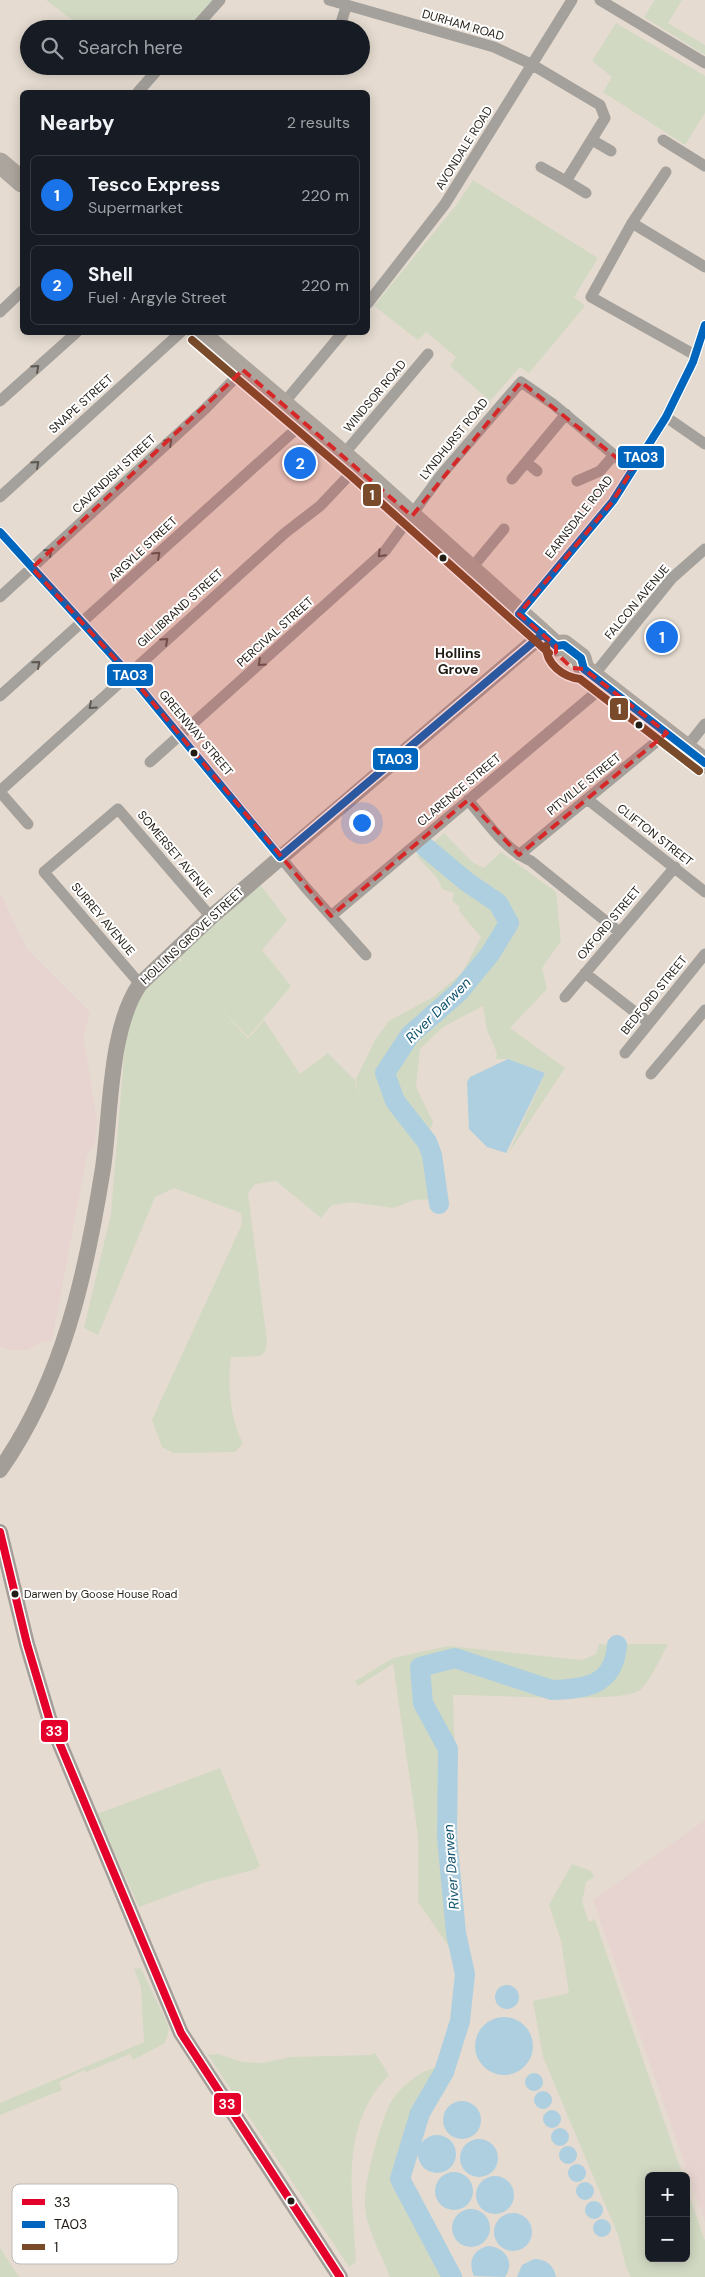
<!DOCTYPE html>
<meta charset="utf-8">
<style>
body{margin:0;font-family:"DM Sans",sans-serif;background:#20242c;color:#f1f3f6}
.controls{position:absolute;right:15px;bottom:15px;display:grid;overflow:hidden;border-radius:8px;box-shadow:0 2px 12px #0003}
.controls button{width:45px;height:45px;display:grid;place-items:center;padding:0;border:0;border-bottom:1px solid #363941;background:#171b24;color:#f1f3f6;font:25px sans-serif}
.you{position:absolute;left:361px;top:822px;width:18px;height:18px;margin:-12px;border:4px solid #fff;border-radius:50%;background:#1a73e8;box-shadow:0 0 0 8px #1a73e833}
.badge{display:grid;place-items:center;width:32px;height:32px;border-radius:50%;background:#1a73e8;color:#fff;font-size:16px;font-weight:700}
.pin{position:absolute;translate:-50% -50%;border:2px solid #fff;box-shadow:0 1px 5px #0006}
.list{margin:0;padding:0;list-style:none}
h2{display:flex;justify-content:space-between;align-items:center;height:65px;margin:0;padding:0 20px;font-size:21px}
h2 small{font-size:16px;font-weight:400;color:#9ea1a6}
.list li{display:grid;grid-template-columns:32px 1fr auto;gap:15px;align-items:center;box-sizing:border-box;height:80px;margin:0 10px 10px;padding:0 10px;border:1px solid #363941;border-radius:8px}
.list b{display:block;font-size:19px;white-space:nowrap}
.list p{margin:0;font-size:16px;white-space:nowrap;color:#9ea1a6}
.list em{font-size:16px;font-style:normal;color:#9ea1a6}
.icon{flex:none;width:28px;height:28px;fill:none;stroke:currentColor;stroke-width:2;stroke-linecap:round;stroke-linejoin:round}
.map{position:relative;flex:none;width:705px;height:2277px;overflow:hidden}
.search{position:absolute;background:#171b24;box-shadow:0 2px 12px #0003;left:20px;top:20px;width:350px;height:55px;display:flex;align-items:center;gap:12px;box-sizing:border-box;padding:0 18px;border-radius:28px;color:#9ea1a6;font-size:19px}
.panel{position:absolute;background:#171b24;box-shadow:0 2px 12px #0003;left:20px;top:90px;width:350px;height:245px;border-radius:8px}
.map>svg:first-child{display:block}
</style>
<div class="map">
<svg width="705" height="2277" viewBox="0 0 705 2277">
<rect width="100%" height="100%" fill="#e5dbd0"/>
<path fill="#e7d4d1" d="M0 893 27 949 90 1012 84 1034 85 1047 97 1120 95 1145 87 1155 52 1340 41 1342 27 1350H11L0 1347Z
M705 1820V2222L593 1900Z"/>
<path fill="#d2d9c3" d="M46 0H220L195 29H84Z
M655 0H682L668 23 705 45V55L644 17Z
M616 23 705 76V113L685 145 603 92 612 77 592 61Z
M473 180 598 258 574 297 585 306 529 373 520 367 490 401 450 366 456 357 426 332 418 340 374 306 457 204Z
M444 833 472 862 484 868 501 852 556 892 561 941 542 968 547 989 510 1028 565 1068 508 1154 545 1073 508 1059H496L497 1053 487 1030 483 1006 443 1027 420 1049 416 1087 433 1122 431 1128 425 1131C417 1118 397 1092 396 1077 394 1043 445 1016 464 993 483 971 498 948 512 923L500 901 429 846Z
M423 851 471 889 496 905 506 923 487 952 454 990 406 1031 383 1073C390 1110 402 1114 421 1143 432 1160 433 1180 435 1199L414 1200 393 1208 352 1202 332 1205 321 1218 276 1181 255 1184 248 1193 267 1342 265 1352 260 1356 231 1357C227 1384 230 1419 243 1443L235 1452 173 1453 162 1447 152 1420 242 1224 241 1213 174 1188 155 1197 98 1335 84 1328 111 1214 126 1032 143 991 175 956 182 963 179 954 259 883 287 920 262 950 291 986 248 1037 217 1004 248 1039 264 1020 300 1074 328 1053 355 1080 359 1097 356 1079 375 1040 389 1021 433 997 462 973 481 937 459 911 460 907 452 901 454 893 442 889C437 873 427 869 417 856Z
M599 1644 611 1645 604 1666 595 1676 582 1683H553L454 1654 415 1661 418 1703 443 1752 450 1948 418 1902V1835L393 1664 358 1686 355 1681 393 1658 448 1646 582 1660 596 1654Z
M621 1644H668C662 1655 649 1683 640 1690 619 1705 487 1694 453 1695L459 1900 453 1841 452 1749 427 1701 424 1670 454 1662 551 1692H572L589 1689 608 1678 619 1661Z
M220 1768 260 1866 253 1870 203 1883 139 1907 97 1814Z
M572 1864 591 1871 594 1877 586 1882 582 1902 589 1922 595 1920 683 2176H649V2258H686V2186L705 2241V2277H631L626 2267 618 2235 543 2057 533 2001 569 1993 561 1941 549 1905Z
M141 1968 167 2023 169 2029 165 2043 133 2060 130 2054 86 2072 84 2070 59 2082 62 2090 0 2115V2103L144 2042 141 1987 134 1969Z
M375 2053 389 2075C338 2127 353 2197 356 2262L349 2267 208 2055 218 2054 243 2062 263 2063 291 2057 370 2055Z
M442 2066 417 2111 394 2180 443 2277H390C382 2255 366 2229 365 2205 364 2181 379 2128 389 2106 397 2088 423 2068 442 2066Z
M0 2248 19 2277H0Z"/>
<path fill="#aecfdf" d="M508 1059 545 1073 506 1153 487 1147 469 1129 467 1082 470 1077Z
M495 1997a12 12 0 1 1 24 0a12 12 0 1 1-24 0Z
M475 2046a29 29 0 1 1 58 0a29 29 0 1 1-58 0Z
M525 2082a9 9 0 1 1 18 0a9 9 0 1 1-18 0Z
M534 2100a9 9 0 1 1 18 0a9 9 0 1 1-18 0Z
M443 2120a19 19 0 1 1 38 0a19 19 0 1 1-38 0Z
M543 2119a9 9 0 1 1 18 0a9 9 0 1 1-18 0Z
M551 2137a9 9 0 1 1 18 0a9 9 0 1 1-18 0Z
M418 2154a19 19 0 1 1 38 0a19 19 0 1 1-38 0Z
M460 2158a19 19 0 1 1 38 0a19 19 0 1 1-38 0Z
M559 2155a9 9 0 1 1 18 0a9 9 0 1 1-18 0Z
M568 2173a9 9 0 1 1 18 0a9 9 0 1 1-18 0Z
M435 2191a19 19 0 1 1 38 0a19 19 0 1 1-38 0Z
M476 2195a19 19 0 1 1 38 0a19 19 0 1 1-38 0Z
M576 2191a9 9 0 1 1 18 0a9 9 0 1 1-18 0Z
M585 2210a9 9 0 1 1 18 0a9 9 0 1 1-18 0Z
M452 2228a19 19 0 1 1 38 0a19 19 0 1 1-38 0Z
M494 2232a19 19 0 1 1 38 0a19 19 0 1 1-38 0Z
M593 2228a9 9 0 1 1 18 0a9 9 0 1 1-18 0Z
M488 2246C504 2247 516 2261 505 2277L474 2276C468 2262 472 2250 488 2246Z
M534 2259C546 2259 554 2265 556 2277H517L522 2265Z"/>
<g fill="none" stroke-linecap="round" stroke-linejoin="round">
<path stroke="#aecfdf" stroke-width="20" d="M425 847 467 882 498 903 509 923 490 954 459 992 410 1035 385 1073 395 1101 427 1142 432 1155 439 1204
M452 2277 400 2179 420 2113 444 2072 460 2021 465 1974 456 1933 447 1837 448 1749 423 1703 420 1667 455 1658 552 1690C587 1689 614 1685 617 1645"/>
<path stroke="#a4a09b" stroke-width="11" d="M329 0 494 47 531 64 600 105 605 118 566 181 586 193
M600 0 705 63
M194 29 220 0
M339 29 346 7
M138 92 161 66
M592 140 611 151
M663 140 705 166
M541 167 566 181
M666 172 632 223 591 297 695 355
M632 223 705 267
M368 303 445 204 572 0
M0 312 22 291
M0 401 77 332
M283 404 343 332
M666 417 705 444
M343 455 428 354
M526 462 537 471
M512 479 566 414
M577 481 600 471 614 455
M0 497 181 332
M0 532 128 673 306 888 366 955
M470 570 504 529
M0 597 206 408 243 370
M519 614 613 501 666 417 693 362 705 325
M593 676 672 578 705 549
M0 696 304 422
M686 748 705 724
M150 762 385 551 441 475 521 382 553 404 632 470
M0 791 285 533 320 506 357 467
M0 792 28 824
M587 799 705 892
M468 800C487 822 504 849 531 861L618 931
M519 855 667 733
M331 916 605 685
M585 973 649 1023
M140 984 44 872 118 809 211 917
M565 997 675 867
M625 1053 705 954
M651 1074 705 1010"/>
<path stroke="#a49e99" stroke-width="16" d="M0 1470C63 1380 86 1275 103 1168 111 1114 109 1028 140 984L211 917 543 634
M0 1532 27 1644 49 1718 181 2033 340 2277"/>
<path stroke="#aca59d" stroke-width="21" d="M0 163 22 182
M198 332 357 467 556 646 564 645 581 658 584 669 705 763"/>
<defs>
<path id="bus-1" d="M0 1532 27 1644 49 1718 181 2033 340 2277"/>
<path id="bus-2" d="M705 325 693 362 666 417 613 501 519 614 556 646 564 645 581 658 584 669 705 763
M0 532 128 673 280 857 543 634"/>
<path id="bus-3" d="M192 340 350 475 549 653
M546 646C546 664 563 677 580 679L699 771"/>
</defs>
<use href="#bus-1" stroke="#fff" stroke-width="11"/>
<use href="#bus-2" stroke="#fff" stroke-width="11"/>
<use href="#bus-3" stroke="#fff" stroke-width="11"/>
<use href="#bus-1" stroke="#e4002b" stroke-width="8"/>
<use href="#bus-2" stroke="#0065bd" stroke-width="8"/>
<use href="#bus-3" stroke="#7a4b2a" stroke-width="8"/>
</g>
<defs><path id="oneway-chevron" d="M-2-3.5L2.5 0L-2 3.5" fill="none" stroke-width="1.6" stroke-linecap="round" stroke-linejoin="round" transform="scale(1.25)"/></defs>
<g stroke="#5c5751">
<use href="#oneway-chevron" transform="translate(36 368) rotate(-42)"/>
<use href="#oneway-chevron" transform="translate(169 442) rotate(-43)"/>
<use href="#oneway-chevron" transform="translate(36 464) rotate(-42)"/>
<use href="#oneway-chevron" transform="translate(49 552) rotate(-41)"/>
<use href="#oneway-chevron" transform="translate(381 554) rotate(135)"/>
<use href="#oneway-chevron" transform="translate(157 555) rotate(-43)"/>
<use href="#oneway-chevron" transform="translate(165 641) rotate(-42)"/>
<use href="#oneway-chevron" transform="translate(261 663) rotate(138)"/>
<use href="#oneway-chevron" transform="translate(37 664) rotate(-41)"/>
<use href="#oneway-chevron" transform="translate(92 706) rotate(138)"/>
</g>
<path fill="#d62828" fill-opacity="0.2" stroke="#d62828" stroke-width="4" stroke-dasharray="10 6" stroke-linejoin="round" d="M243 370 412 516 521 382 632 470 613 501 519 614 556 646V653L572 668 584 669 667 733 519 855 468 800 331 916 128 673 32 568Z"/>
<g fill="#221c15" stroke="#fff" stroke-width="2">
<circle cx="443" cy="558" r="4.5"/>
<circle cx="639" cy="725" r="4.5"/>
<circle cx="194" cy="753" r="4.5"/>
<circle cx="15" cy="1594" r="4.5"/>
<circle cx="291" cy="2201" r="4.5"/>
</g>
<g text-anchor="middle" dominant-baseline="central" stroke-width="4" stroke-linejoin="round" paint-order="stroke">
<g font-size="11" fill="#221c15" stroke="#fff" text-anchor="start">
<text x="24" y="1594">Darwen by Goose House Road</text>
</g>
<g font-size="12" fill="#221c15" stroke="#fff">
<text transform="translate(463 25) rotate(16)">DURHAM ROAD</text>
<text transform="translate(464 148) rotate(-58)">AVONDALE ROAD</text>
<text transform="translate(375 396) rotate(-50)">WINDSOR ROAD</text>
<text transform="translate(81 404) rotate(-42)">SNAPE STREET</text>
<text transform="translate(454 439) rotate(-51)">LYNDHURST ROAD</text>
<text transform="translate(114 474) rotate(-43)">CAVENDISH STREET</text>
<text transform="translate(579 517) rotate(-52)">EARNSDALE ROAD</text>
<text transform="translate(143 549) rotate(-43)">ARGYLE STREET</text>
<text transform="translate(637 602) rotate(-50)">FALCON AVENUE</text>
<text transform="translate(180 608) rotate(-42)">GILLIBRAND STREET</text>
<text transform="translate(275 632) rotate(-42)">PERCIVAL STREET</text>
<text transform="translate(196 733) rotate(50)">GREENWAY STREET</text>
<text transform="translate(584 784) rotate(-39)">PITVILLE STREET</text>
<text transform="translate(459 790) rotate(-40)">CLARENCE STREET</text>
<text transform="translate(655 835) rotate(38)">CLIFTON STREET</text>
<text transform="translate(175 854) rotate(50)">SOMERSET AVENUE</text>
<text transform="translate(103 919) rotate(50)">SURREY AVENUE</text>
<text transform="translate(609 923) rotate(-50)">OXFORD STREET</text>
<text transform="translate(192 936) rotate(-43)">HOLLINS GROVE STREET</text>
<text transform="translate(654 995) rotate(-51)">BEDFORD STREET</text>
</g>
<g font-size="14" font-weight="bold" fill="#221c15" stroke="#fff">
<text x="458" y="653">Hollins<tspan x="458" dy="16">Grove</tspan></text>
</g>
<g font-size="14" font-style="italic" fill="#0f526e" stroke="#fff">
<text transform="translate(438 1010) rotate(-45)">River Darwen</text>
<text transform="translate(451 1867) rotate(-94)">River Darwen</text>
</g>
</g>
<rect x="12" y="2184" width="166" height="80" rx="8" fill="#fff" stroke="#bdbbb9" stroke-width="1"/>
<rect x="22" y="2199" width="23" height="6" fill="#e4002b"/>
<rect x="22" y="2221" width="23" height="7" fill="#0065bd"/>
<rect x="22" y="2244" width="23" height="6" fill="#7a4b2a"/>
<g font-size="14" fill="#221c15">
<text x="54" y="2207">33</text>
<text x="54" y="2229">TA03</text>
<text x="54" y="2252">1</text>
</g>
<g stroke="#fff" stroke-width="2">
<rect x="617" y="445" width="48" height="24" rx="5" fill="#0065bd"/>
<rect x="362" y="483" width="20" height="24" rx="5" fill="#7a4b2a"/>
<rect x="106" y="663" width="48" height="24" rx="5" fill="#0065bd"/>
<rect x="609" y="697" width="20" height="24" rx="5" fill="#7a4b2a"/>
<rect x="372" y="747" width="47" height="24" rx="5" fill="#0065bd"/>
<rect x="40" y="1719" width="29" height="24" rx="5" fill="#e4002b"/>
<rect x="213" y="2092" width="29" height="24" rx="5" fill="#e4002b"/>
</g>
<g font-size="14" text-anchor="middle" font-weight="bold" fill="#fff">
<text x="641" y="462">TA03</text>
<text x="372" y="500">1</text>
<text x="130" y="680">TA03</text>
<text x="619" y="714">1</text>
<text x="395" y="764">TA03</text>
<text x="54" y="1736">33</text>
<text x="227" y="2109">33</text>
</g>
</svg>
<div class="controls">
<button>+</button>
<button>−</button>
</div>
<div class="you"></div>
<div class="pin badge" style="left:662px;top:637px">1</div>
<div class="pin badge" style="left:300px;top:463px">2</div>
<div class="search"><svg class="icon" aria-label="search" viewBox="0 0 24 24"><circle cx="10" cy="10" r="6"/><path d="M15 15l6 6"/></svg>Search here</div>
<section class="panel">
<h2>Nearby<small>2 results</small></h2>
<ul class="list">
<li><span class="badge">1</span><div><b>Tesco Express</b><p>Supermarket</p></div><em>220 m</em></li>
<li><span class="badge">2</span><div><b>Shell</b><p>Fuel · Argyle Street</p></div><em>220 m</em></li>
</ul>
</section>
</div>
